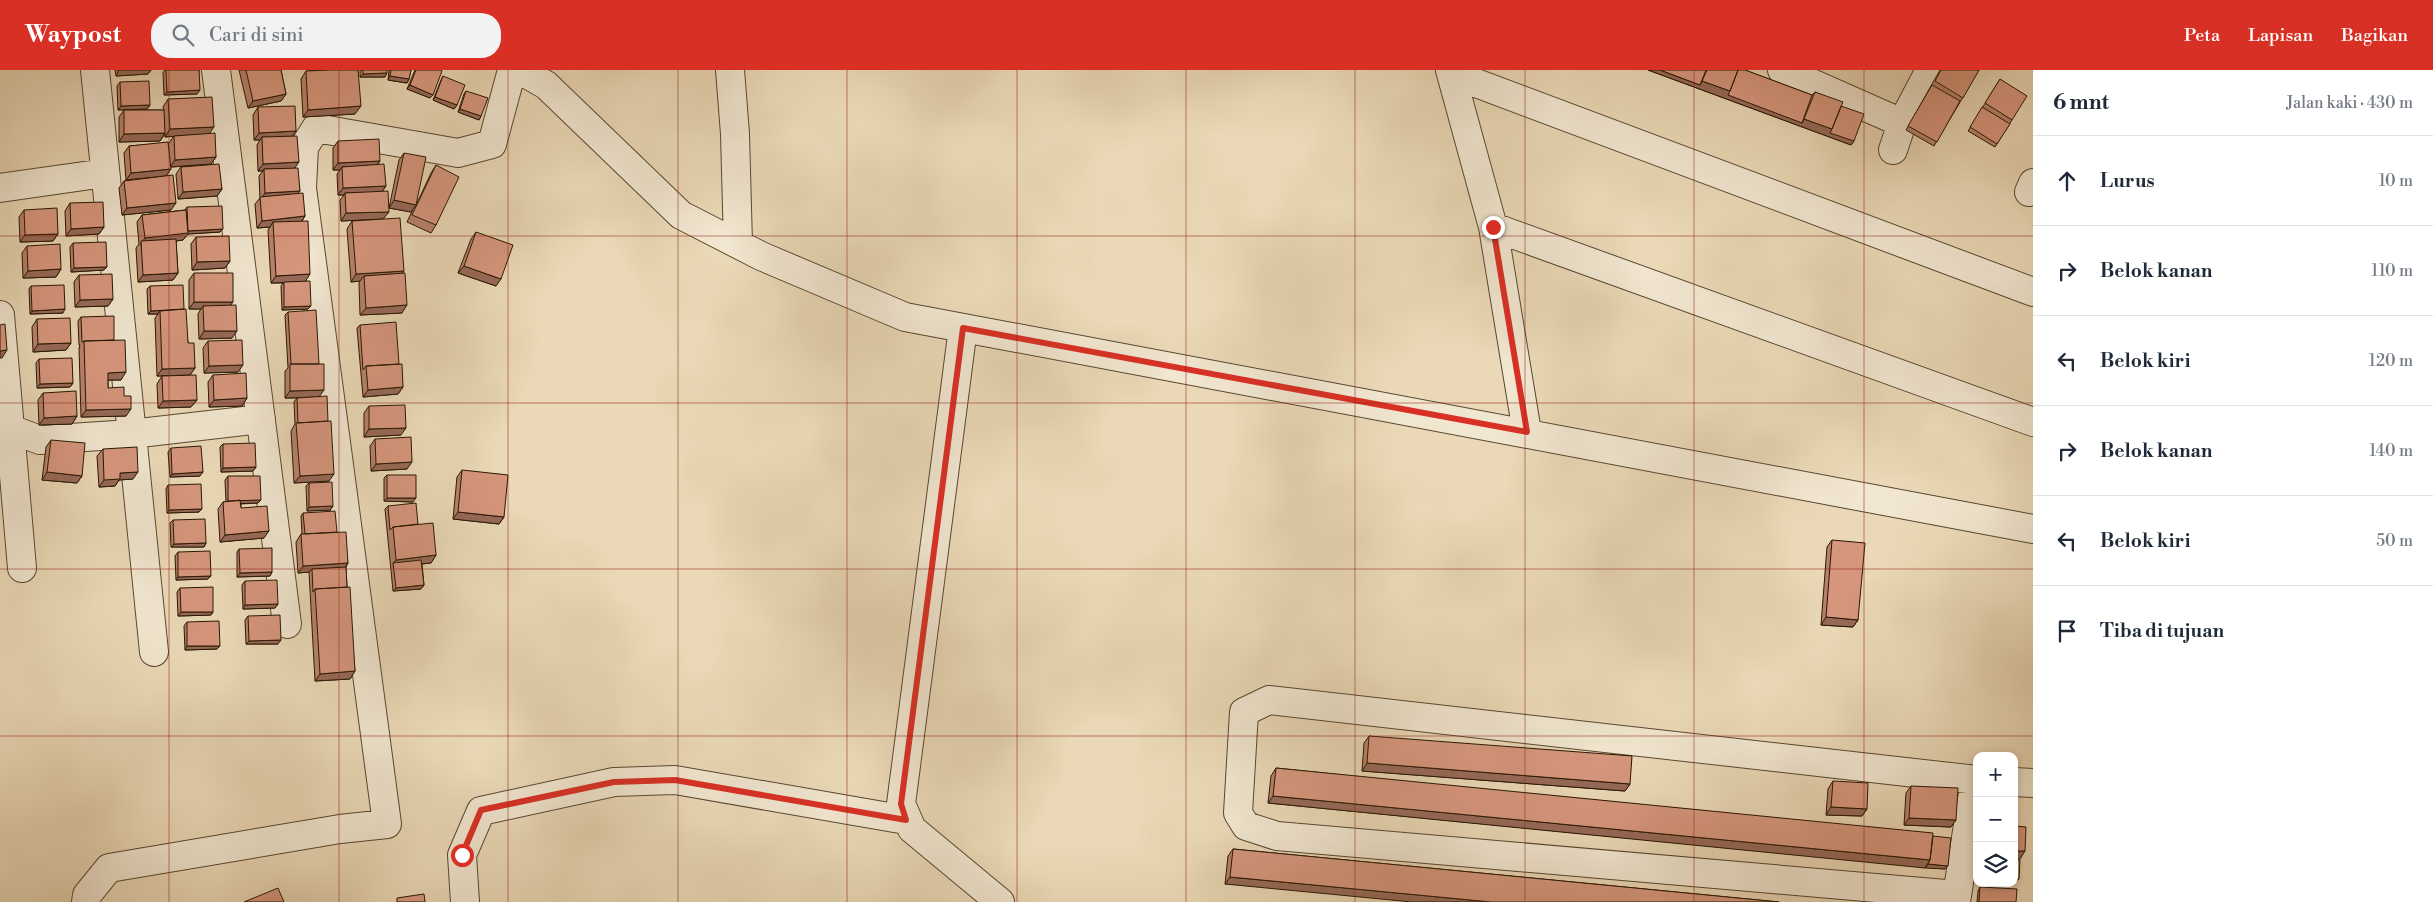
<!DOCTYPE html>
<html lang="id">
<meta charset="utf-8">
<style>
body{margin:0;font-family:"Libre Bodoni",serif;background:#f2f2f3;color:#1f2937}
.controls{position:absolute;right:15px;bottom:15px;display:grid;overflow:hidden;border-radius:10px;box-shadow:0 2px 8px #0003}
.controls button{width:45px;height:45px;display:grid;place-items:center;padding:0;border:0;border-bottom:1px solid #e0e1e3;background:#fff;color:#1f2937;font:25px sans-serif}
.stop{position:absolute;width:15px;height:15px;margin:-11px;border:4px solid #d93025;border-radius:50%;background:#fff}
.stop.end{background:#d93025;border-color:#fff;box-shadow:0 1px 5px #0008}
.list{margin:0;padding:0;list-style:none}
h2{display:flex;justify-content:space-between;align-items:center;height:65px;margin:0;padding:0 20px;font-size:21px}
h2 small{font-size:16px;font-weight:400;color:#747a83}
.list li{display:grid;grid-template-columns:32px 1fr auto;gap:15px;align-items:center;box-sizing:border-box;height:90px;padding:0 20px;border-top:1px solid #e0e1e3}
.list b{display:block;font-size:19px;white-space:nowrap}
.list em{font-size:16px;font-style:normal;color:#747a83}
.icon{flex:none;width:28px;height:28px;fill:none;stroke:currentColor;stroke-width:2;stroke-linecap:round;stroke-linejoin:round}
.map{position:relative;flex:none;width:2033px;height:832px;overflow:hidden}
header{display:flex;align-items:center;gap:30px;box-sizing:border-box;height:70px;padding:0 25px;background:#d93025;color:#fff}
header strong{font-size:24px}
nav{display:flex;gap:28px;margin-inline-start:auto;font-size:18px}
.search{width:350px;height:45px;background:#f2f2f3;display:flex;align-items:center;gap:12px;box-sizing:border-box;padding:0 18px;border-radius:20px;color:#747a83;font-size:19px}
main{display:flex}
aside{flex:1;background:#fff}
.map>svg:first-child{display:block}
</style>
<header>
<strong>Waypost</strong>
<div class="search"><svg class="icon" aria-label="search" viewBox="0 0 24 24"><circle cx="10" cy="10" r="6"/><path d="M15 15l6 6"/></svg>Cari di sini</div>
<nav><a>Peta</a><a>Lapisan</a><a>Bagikan</a></nav>
</header>
<main>
<div class="map">
<svg width="2033" height="832" viewBox="0 0 2033 832">
<rect width="100%" height="100%" fill="#ead8b6"/>
<filter id="stains"><feTurbulence type="fractalNoise" baseFrequency=".004" numOctaves="4"/><feColorMatrix values="0 0 0 0 .2 0 0 0 0 .09 0 0 0 0 .02 0 0 0 .5 -.17"/></filter>
<radialGradient id="worn" r=".72"><stop offset=".6" stop-color="#630" stop-opacity="0"/><stop offset="1" stop-color="#630" stop-opacity=".3"/></radialGradient>
<g fill="none" stroke-linecap="round" stroke-linejoin="round">
<defs>
<path id="street" d="M95 0 154 582
M216 0 287 554
M520 0 546 15 681 145 761 186 905 247 2033 459
M730 0 735 64 738 174
M1450 0 1493 157 1527 362
M1782 0 1902 53
M1452 4 2033 222
M1893 80 1902 53 1930 0
M0 118 105 103
M2029 122 2033 113
M1493 157 2033 352
M0 245 10 359 40 370 131 364 261 349
M963 258 901 734 912 759 1000 832
M10 359 22 498
M2014 712 2033 713
M1957 825 1277 766 1246 756 1238 743 1244 642 1269 630 1977 710
M86 832 87 825 109 798 340 759 387 754 302 118 304 77 316 58 458 83 492 74 512 0
M465 832 462 785 481 741 614 712 675 710 906 750
M1956 832 1975 710"/>
</defs>
<use href="#street" stroke="#584730" stroke-width="30"/>
<use href="#street" stroke="#f1e6d0" stroke-width="28"/>
</g>
<path fill="#b8816c" stroke="#281703" d="M115 0H151L148 4 116 6Z
M165 0H199L197 24 164 25 163 2Z
M239 0H281L286 24 281 31 248 38Z
M323 0H358L355 44 303 47 301 9 306 1Z
M360 0H387L385 7H360Z
M389 0H411L409 9 407 13 388 10Z
M415 0H440L430 28 407 19Z
M1648 0H1745L1812 25 1815 22 1841 36 1854 71 1851 75Z
M1940 0H1979L1934 76 1906 60Z
M443 6 457 35 454 39 433 30 441 10Z
M2000 9 2012 50 1995 77 1968 61Z
M120 12 150 35 147 39 118 40 117 16Z
M466 21 481 46 479 50 458 42 464 24Z
M168 29 209 64 216 87 211 94 222 119 217 126 178 129 176 104 181 97 204 95 171 97 166 106 171 140 122 145 119 118 124 111 158 107 126 110 124 83 129 76 169 73 174 66 165 67V64L160 71 119 72V47L124 40H164L163 37Z
M258 37 293 66 295 98 300 121 298 123 305 146 302 151 306 211 308 239 282 240 281 216 283 213H271L268 160 270 157 257 158 255 134 260 128 259 106 263 101H258L257 75 260 70H254L253 45Z
M338 71 380 91 377 95 386 116 382 122 384 149 403 203 402 243 360 245 359 213 360 211 351 212 347 159 352 151 380 149 341 151 340 130 344 125H338L337 104 340 100H333V78Z
M404 83 417 133 431 103 436 95V155L431 163 407 152 414 137 411 142 389 138 399 90Z
M70 133 104 157 99 164 66 166 65 141Z
M187 137 220 162 188 164 183 170 176 171 178 203 173 210 138 212 136 178 139 174 137 152 142 145 185 140Z
M24 140 58 164 53 171 20 172 19 147Z
M476 162 496 216 458 203 471 169Z
M196 167 230 191 225 198 192 200 191 174Z
M73 173 104 200 71 202 70 177Z
M27 176 61 199 56 207 23 208 22 183Z
M194 203 230 236 232 268 199 269 198 244 201 239H189V210Z
M79 205 113 229 108 236 75 237 74 212Z
M31 216 63 243 30 244 29 219Z
M150 216 184 240 188 273 195 298 190 305 157 306 155 248 158 244H148L147 219Z
M288 242 320 327 329 411 294 413 291 361 295 354 294 332 297 328H308H285V301L288 298 285 245Z
M81 247 114 270 121 310H108V318L124 326 126 346 81 347 79 278 80 275H79L78 251Z
M37 249 71 273 66 280 33 282 32 257Z
M360 255 399 294 403 317 398 324 363 327 357 258Z
M208 271 238 302 204 303 203 278Z
M39 289 73 313 70 317 37 318 36 293Z
M213 305 247 328 242 336 209 337 208 312Z
M162 306 197 330 191 337 158 338 157 314Z
M43 323 77 346 72 354 39 355 38 330Z
M369 336 401 365 364 367V343Z
M375 369 407 399 371 401 370 376Z
M51 370 82 406 77 413 42 410 46 377Z
M223 374 256 397 253 401 221 402 220 377Z
M171 378 200 406 170 407 168 382Z
M103 379 133 409 119 410 115 416 99 417 97 386Z
M462 400 504 447 499 454 453 449 457 407Z
M387 405 413 432 384 431V408Z
M228 406 261 430 258 433 241 434V438L264 468 220 472 218 439 223 432H226L225 410Z
M309 413 333 436 330 440 307 441 306 416Z
M168 415 202 439 199 442 167 443 166 419Z
M388 436 418 454 436 485 431 493 422 494 424 515 421 519 393 521 385 439Z
M303 443 337 462 348 493 346 497 347 517 355 601 350 609 315 611 309 502 298 503 296 472 301 464H302L301 446Z
M173 450 206 473 204 477H171L170 453Z
M1832 470 1858 550 1853 557 1821 555 1827 477Z
M239 479 272 502 270 506 237 507V482Z
M178 482 211 506 208 509 176 510 175 486Z
M245 511 278 534 275 538 243 539 242 515Z
M180 518 213 542 211 545 178 546 177 522Z
M248 546 278 574H246L245 550Z
M187 552 217 579 185 580 184 556Z
M1369 666 1630 714 1625 721 1362 701 1364 673Z
M1276 698 1933 766 1948 796 1945 799 1268 733 1271 706Z
M1833 711 1867 739 1862 746 1826 745 1828 719Z
M1911 716 1956 750 1951 757 1904 755 1906 723Z
M1233 779 1779 832 1225 814 1228 786Z
M1980 817 2016 832H1977L1978 821Z"/>
<path fill="#966958" stroke="#281703" d="M119 0H151L148 4 116 6Z
M1648 0H1660L1700 15 1702 11 1730 21 1802 53 1804 49 1832 59 1854 71 1851 75Z
M387 3 385 7H360L363 4Z
M390 6 409 9 407 13 388 10Z
M410 15 433 25 430 28 407 19Z
M200 20 197 24 164 25 167 22Z
M286 24 281 31 248 38 253 31Z
M435 27 457 35 454 39 433 30Z
M150 35 147 39 118 40 121 36Z
M361 36 355 44 303 47 308 40Z
M460 39 481 46 479 50 458 42Z
M214 57 209 64 165 67 170 59Z
M296 61 291 68 262 67 260 70H254L259 63Z
M165 63 160 71 119 72 124 64Z
M216 87 211 94 170 97 175 90Z
M380 91 375 98 342 97 340 100H333L338 93Z
M299 92 294 99H264L263 101H258L263 94Z
M171 99 166 106 126 110 131 103Z
M386 116 381 123H345L344 125H338L343 118Z
M222 119 217 126 178 129 183 122Z
M300 121 294 129 260 130 265 123Z
M394 130 416 135 411 142 389 138Z
M176 133 171 140 122 145 127 138Z
M389 142 383 149 341 151 346 143Z
M305 146 300 154 273 152 270 157 257 158 262 151Z
M104 157 99 164 66 166 71 159Z
M223 159 220 162 188 164 183 170 141 176V173L145 168 188 161Z
M58 164 53 171 20 172 25 165Z
M230 191 225 198 192 200 197 192Z
M464 196 501 209 496 216 458 203Z
M107 197 104 200 71 202 74 198Z
M61 199 56 207 23 208 28 201Z
M404 201 399 208 364 206 360 211 351 212 356 204Z
M178 203 173 210 138 212 143 205Z
M310 204 305 212 271 213 276 206Z
M113 229 108 236 75 237 80 230Z
M194 232H233L228 239 203 236 201 239H189Z
M407 235 402 243 360 245 366 238Z
M311 236 308 239 282 240 284 237Z
M65 239 63 243 30 244 32 241Z
M184 239 160 241 158 244H148L151 241Z
M204 261H237L232 268 199 269Z
M71 273 66 280 33 282 38 274Z
M7 280 2 288H0V281Z
M243 295 238 302 204 303 209 296Z
M195 298 190 305 157 306 162 299Z
M126 302 121 310H102L108 303Z
M73 313 70 317 37 318 40 314Z
M403 317 398 324 363 327 368 320Z
M324 320 319 327 285 328 290 321Z
M247 328 242 336 209 337 214 330Z
M197 330 191 337 158 338 163 331Z
M131 339 126 346 81 347 86 340Z
M77 346 72 354 39 355 44 348Z
M406 358 401 365 364 367 369 359Z
M412 392 407 399 371 401 376 394Z
M256 397 253 401 221 402 223 398Z
M47 402 82 406 77 413 42 410Z
M138 402 133 409 119 410 115 416 99 417 104 410 120 403Z
M203 402 200 406 170 407 172 404Z
M334 404 329 411 294 413 300 406Z
M387 428H416L413 432 384 431Z
M261 430 258 433 226 434 228 431Z
M333 436 330 440 307 441 309 437Z
M202 439 199 442 167 443 169 440Z
M458 442 504 447 499 454 453 449Z
M269 461 264 468 220 472 225 465Z
M206 473 204 477H171L174 474Z
M436 485 431 493 394 496 393 493 396 490Z
M348 493 343 500 312 499 309 502 298 503 303 496Z
M272 502 270 506 237 507 240 503Z
M211 506 208 509 176 510 178 507Z
M424 515 421 519 393 521 396 518Z
M278 534 275 538 243 539 245 535Z
M181 542H213L211 545 178 546Z
M1826 547 1858 550 1853 557 1821 555Z
M281 570 278 574H246L249 571Z
M187 576H220L217 579 185 580Z
M355 601 350 609 315 611 320 604Z
M1367 693 1630 714 1625 721 1362 701Z
M1273 726 1930 790 1925 798 1268 733Z
M1831 737 1867 739 1862 746 1826 745Z
M1909 748 1956 750 1951 757 1904 755Z
M2014 781H2025L2020 789 2014 788Z
M1928 794 1948 796 1945 799 1925 798Z
M1230 807 1491 832H1412L1225 814Z
M2014 808 2019 809 2016 812H2014Z"/>
<path fill="#d6967d" stroke="#281703" d="M166 0H199L200 20 167 22Z
M246 0H281L286 24 253 31Z
M330 0H358L361 36 308 40 306 1Z
M363 0H387V3L363 4Z
M391 0H411L409 9 390 6Z
M416 0H440L442 1 433 25 410 15Z
M1660 0H1706L1700 15Z
M1707 0H1738L1730 21 1702 11Z
M1738 0H1745L1812 25 1802 53 1728 25 1730 21Z
M1941 0H1979L1963 28 1935 11Z
M443 6 465 15 457 35 435 27Z
M2000 9 2027 26 2012 50 1985 33Z
M149 11 150 35 121 36 120 12Z
M1932 15 1960 31 1937 72 1908 56Z
M466 21 488 28 481 46 460 39Z
M1815 22 1843 32 1832 59 1804 49Z
M212 27 214 57 170 59 168 29Z
M295 36 296 61 259 63 258 37Z
M1841 36 1864 44 1854 71 1830 63 1832 59Z
M1982 37 2010 54 1997 74 1970 57Z
M124 40H164L165 63 124 64Z
M215 63 216 87 175 90 174 66Z
M297 66 299 92 263 94 262 67Z
M379 69 380 91 338 93V71Z
M168 72 171 99 131 103 129 76Z
M404 83 426 87 416 135 394 130Z
M219 94 222 119 183 122 181 97Z
M384 94 386 116 343 118 342 97Z
M436 95 459 107 436 155 412 145Z
M298 98 300 121 265 123 264 99Z
M173 105 176 133 127 138 124 111Z
M388 121 389 142 346 143 345 123Z
M303 123 305 146 262 151 260 127Z
M103 132 104 157 71 159 70 133Z
M222 136 223 159 188 161 187 137Z
M57 138 58 164 25 165 24 140Z
M186 140 188 163 145 168 142 145Z
M400 148 404 201 356 204 352 151Z
M308 151 310 204 276 206 273 152Z
M476 162 513 175 501 209 464 196Z
M229 166 230 191 197 192 196 167Z
M176 169 178 203 143 205 141 171Z
M106 172 107 197 74 198 73 173Z
M60 174 61 199 28 201 27 176Z
M194 203H233V232H194Z
M405 203 407 235 366 238 364 206Z
M112 204 113 229 80 230 79 205Z
M310 211 311 236 284 237V212Z
M64 215 65 239 32 241 31 216Z
M183 215 184 239 151 241 150 216Z
M236 235 237 261H204L203 236Z
M186 239 188 273H194L195 298 162 299 160 241Z
M316 240 319 294H291L288 242Z
M114 246V270L84 271V272H82L81 247Z
M70 248 71 273 38 274 37 249Z
M396 252 399 294 366 296 363 300 360 255Z
M5 254 7 280 0 281V255Z
M125 270 126 302 108 303V318L124 317V326H131V339L86 340 84 271Z
M242 270 243 295 209 296 208 271Z
M72 288 73 313 40 314 39 289Z
M290 294H324V320L290 321Z
M402 294 403 317 368 320 366 296Z
M246 303 247 328 214 330 213 305Z
M196 305 197 330 163 331 162 306Z
M76 321 77 346 44 348 43 323Z
M327 326 328 351 298 353 297 328Z
M405 335 406 358 369 359V336Z
M331 351 334 404 300 406 296 353Z
M411 367 412 392 376 394 375 369Z
M51 370 85 373 82 406 47 402Z
M255 373 256 397 223 398V374Z
M201 376 203 402 172 404 171 378Z
M137 377 138 402 120 403V409L104 410 103 379Z
M462 400 508 405 504 447 458 442Z
M387 405H416V428H387Z
M228 406H260L261 430 228 431Z
M332 412 333 436 309 437V413Z
M201 414 202 439 169 440 168 415Z
M240 430 241 438 267 436 269 461 225 465 223 432Z
M416 433 418 454 393 457 390 460 388 436Z
M335 441 337 462 305 464 303 443Z
M205 449 206 473 174 474 173 450Z
M433 453 436 485 396 490 393 457Z
M346 462 348 493 303 496 301 464Z
M1832 470 1865 473 1858 550 1826 547Z
M272 478V502L240 503 239 479Z
M210 481 211 506 178 507V482Z
M421 490 424 515 396 518 393 493Z
M346 497 347 517 315 519 313 522 312 499Z
M277 510 278 534 245 535V511Z
M213 517V542H181L180 518Z
M350 517 355 601 320 604 315 519Z
M280 545 281 570 249 571 248 546Z
M219 551 220 576H187V552Z
M1369 666 1632 686 1630 714 1367 693Z
M1276 698 1933 763 1930 790 1273 726Z
M1833 711 1868 713 1867 739 1831 737Z
M1911 716 1958 718 1956 750 1909 748Z
M2014 756 2026 757 2025 781H2014Z
M1933 766 1951 768 1948 796 1928 794 1930 790Z
M1233 779 1779 832H1491L1230 807Z
M2014 790H2020L2019 809 2014 808Z
M1980 817 2017 819 2016 832H1979Z
M278 818 284 832H244Z
M424 824 425 832H397V828Z"/>
<g fill="none" stroke-linecap="round" stroke-linejoin="round">
<path stroke="#d93025" stroke-width="6" d="M462 785 481 740 614 712 675 710 906 750 901 734 963 258 1527 362 1493 157"/>
</g>
<path fill="none" stroke="#8f2418" stroke-width="1" stroke-opacity="0.55" d="M169 0V832M339 0V832M508 0V832M678 0V832M847 0V832M1017 0V832M1186 0V832M1355 0V832M1525 0V832M1694 0V832M1864 0V832M0 166H2033M0 333H2033M0 499H2033M0 666H2033"/>
<rect width="100%" height="100%" filter="url(#stains)"/>
<rect width="100%" height="100%" fill="url(#worn)"/>
</svg>
<div class="controls">
<button>+</button>
<button>−</button>
<button><svg class="icon" aria-label="layers" viewBox="0 0 24 24"><path d="M12 4l9 5-9 5-9-5zM3 14l9 5 9-5"/></svg></button>
</div>
<div class="stop" style="left:462px;top:785px"></div>
<div class="stop end" style="left:1493px;top:157px"></div>
</div>
<aside>
<h2>6 mnt<small>Jalan kaki · 430 m</small></h2>
<ul class="list">
<li><svg class="icon" aria-label="ahead" viewBox="0 0 24 24"><path d="M12 20V5M6 11l6-6 6 6"/></svg><div><b>Lurus</b></div><em>10 m</em></li>
<li><svg class="icon" aria-label="right" viewBox="0 0 24 24"><path d="M7 20v-9h11M14 6l5 5-5 5"/></svg><div><b>Belok kanan</b></div><em>110 m</em></li>
<li><svg class="icon" aria-label="left" viewBox="0 0 24 24"><path d="M17 20v-9H6M10 6l-5 5 5 5"/></svg><div><b>Belok kiri</b></div><em>120 m</em></li>
<li><svg class="icon" aria-label="right" viewBox="0 0 24 24"><path d="M7 20v-9h11M14 6l5 5-5 5"/></svg><div><b>Belok kanan</b></div><em>140 m</em></li>
<li><svg class="icon" aria-label="left" viewBox="0 0 24 24"><path d="M17 20v-9H6M10 6l-5 5 5 5"/></svg><div><b>Belok kiri</b></div><em>50 m</em></li>
<li><svg class="icon" aria-label="arrive" viewBox="0 0 24 24"><path d="M6 21V4h12l-3 4 3 4H6"/></svg><div><b>Tiba di tujuan</b></div></li>
</ul>
</aside>
</main>
